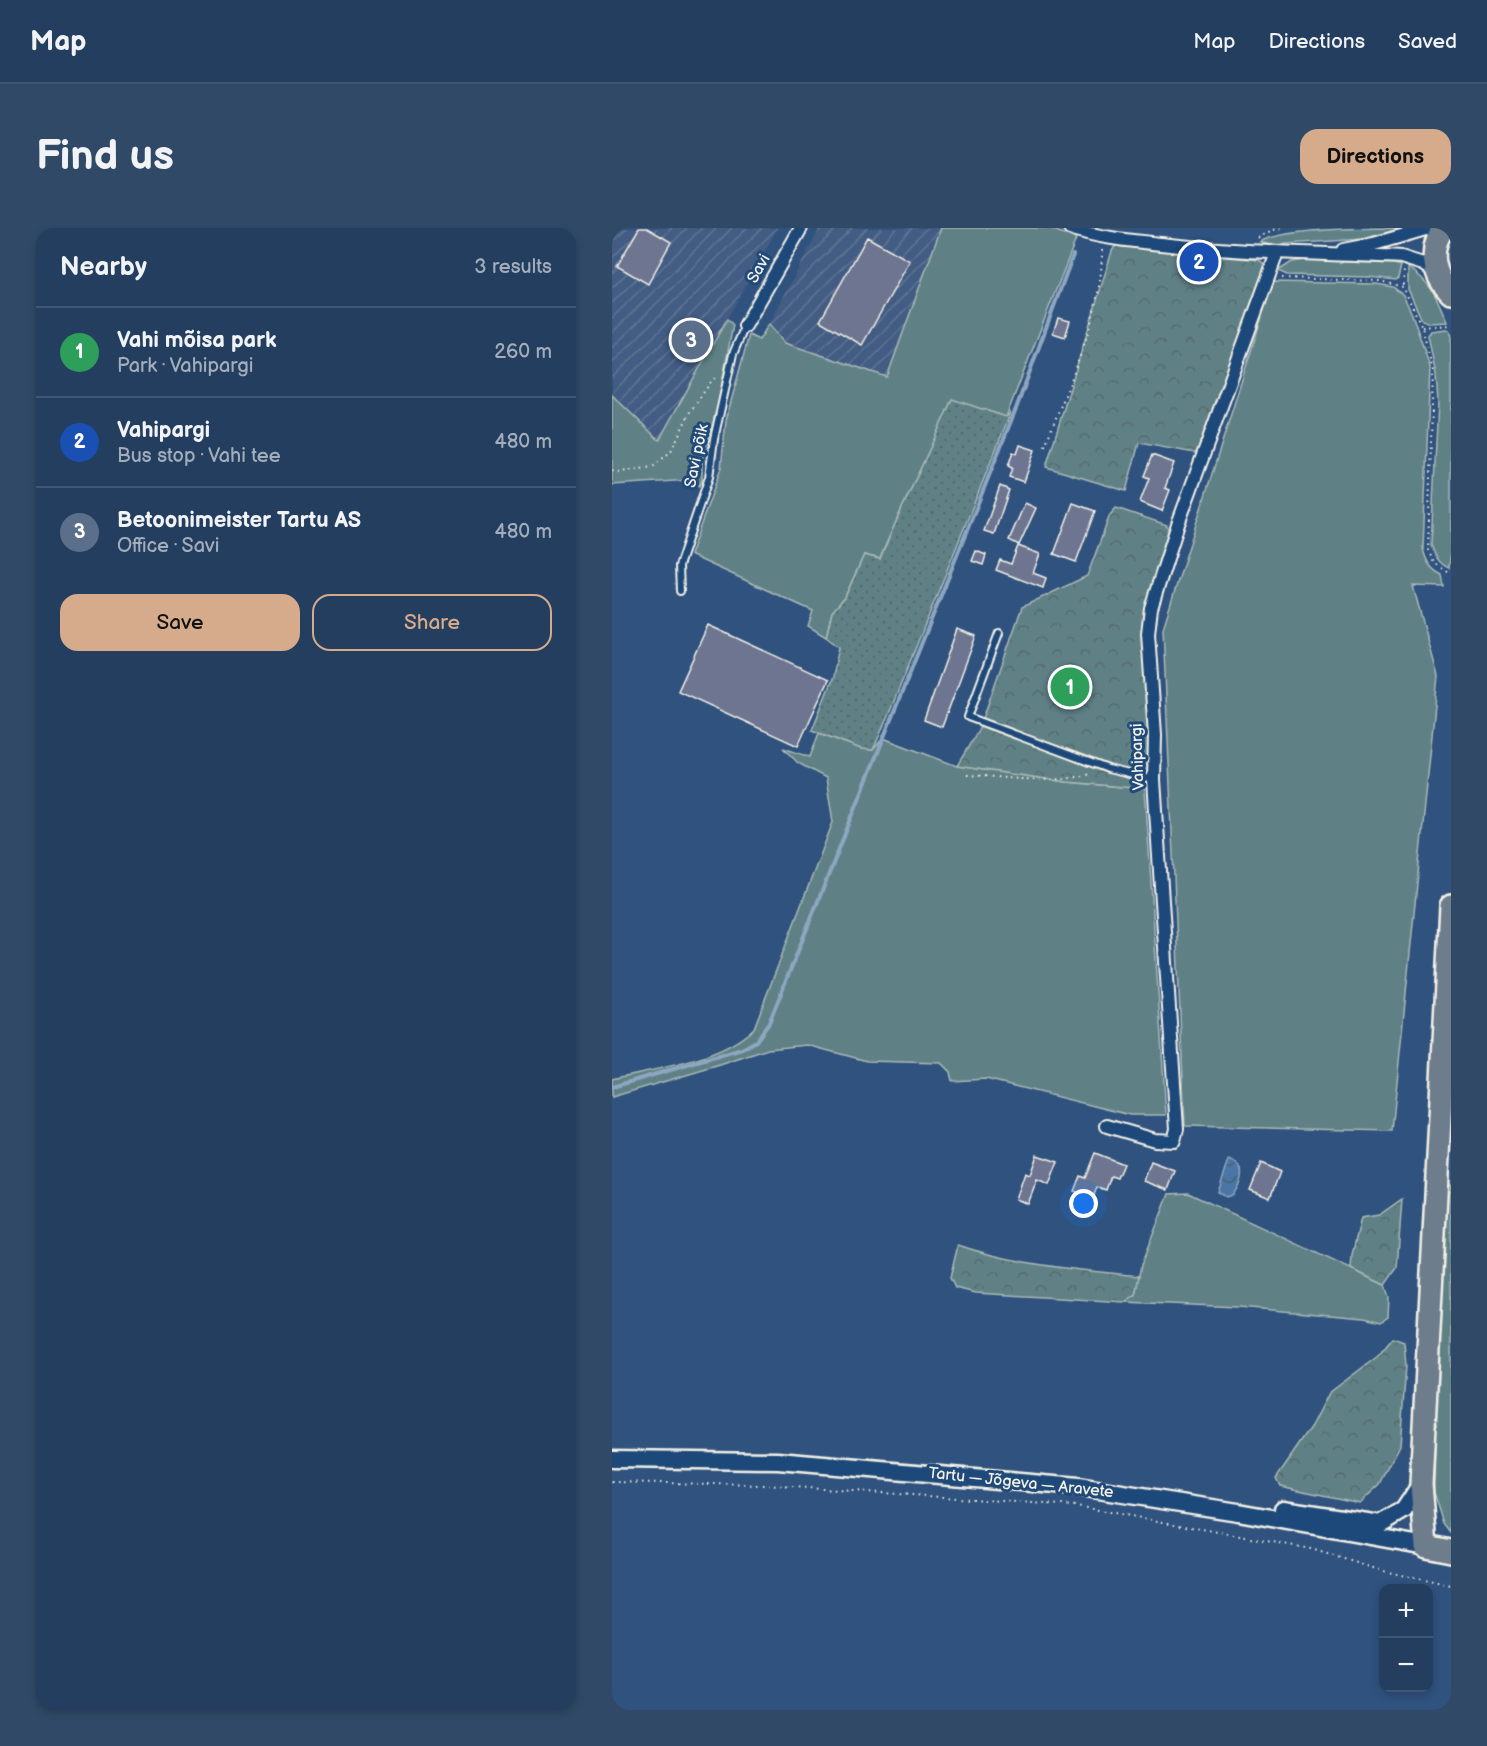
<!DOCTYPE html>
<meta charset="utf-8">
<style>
body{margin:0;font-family:"Balsamiq Sans",sans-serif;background:#2f4967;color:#f1f3f6}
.controls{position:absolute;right:18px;bottom:18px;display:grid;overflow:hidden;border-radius:12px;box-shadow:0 3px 9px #0003}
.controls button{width:54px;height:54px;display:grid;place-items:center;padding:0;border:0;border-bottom:2px solid #405773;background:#233e5e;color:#f1f3f6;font:30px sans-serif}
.you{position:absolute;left:472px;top:976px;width:21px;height:21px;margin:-15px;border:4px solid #fff;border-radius:50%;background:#1a73e8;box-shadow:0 0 0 9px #1a73e833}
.badge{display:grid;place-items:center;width:39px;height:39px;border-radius:50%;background:#d6ab8b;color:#fff;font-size:20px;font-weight:700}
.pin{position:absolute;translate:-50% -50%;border:3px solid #fff;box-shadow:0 2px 6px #0006}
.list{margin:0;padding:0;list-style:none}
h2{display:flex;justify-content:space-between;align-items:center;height:78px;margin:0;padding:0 24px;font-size:26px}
h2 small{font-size:20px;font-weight:400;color:#a3aebc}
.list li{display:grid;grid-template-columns:39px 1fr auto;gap:18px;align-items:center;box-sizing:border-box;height:90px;padding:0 24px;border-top:2px solid #405773}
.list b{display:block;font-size:22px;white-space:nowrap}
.list p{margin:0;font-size:20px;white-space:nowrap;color:#a3aebc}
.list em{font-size:20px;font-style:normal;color:#a3aebc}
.actions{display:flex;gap:12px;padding:18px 24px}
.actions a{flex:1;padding:14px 0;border:2px solid #d6ab8b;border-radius:18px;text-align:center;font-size:21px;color:#d6ab8b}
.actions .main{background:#d6ab8b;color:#111}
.map{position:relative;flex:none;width:839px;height:1482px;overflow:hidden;border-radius:18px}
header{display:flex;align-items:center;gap:36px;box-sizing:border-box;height:84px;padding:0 30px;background:#233e5e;border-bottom:2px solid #405773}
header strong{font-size:28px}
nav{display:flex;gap:33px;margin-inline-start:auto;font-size:21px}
.intro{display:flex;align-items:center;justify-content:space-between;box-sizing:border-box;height:144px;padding:0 36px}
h1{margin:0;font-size:42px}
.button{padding:15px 27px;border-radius:18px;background:#d6ab8b;color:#111;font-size:21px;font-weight:700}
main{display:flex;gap:36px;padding:0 36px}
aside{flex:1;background:#233e5e;border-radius:18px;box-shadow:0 3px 9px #0003}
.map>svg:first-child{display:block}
</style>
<header>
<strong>Map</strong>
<nav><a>Map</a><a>Directions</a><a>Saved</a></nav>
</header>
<div class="intro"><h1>Find us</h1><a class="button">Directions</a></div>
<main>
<aside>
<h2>Nearby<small>3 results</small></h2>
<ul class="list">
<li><span class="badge" style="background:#2e9e5b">1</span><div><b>Vahi mõisa park</b><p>Park · Vahipargi</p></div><em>260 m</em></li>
<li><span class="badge" style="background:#1a4fb4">2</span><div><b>Vahipargi</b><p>Bus stop · Vahi tee</p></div><em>480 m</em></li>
<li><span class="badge" style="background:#5c6f8a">3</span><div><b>Betoonimeister Tartu AS</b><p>Office · Savi</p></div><em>480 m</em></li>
</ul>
<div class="actions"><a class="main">Save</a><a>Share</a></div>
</aside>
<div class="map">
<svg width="839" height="1482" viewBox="0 0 839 1482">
<defs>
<pattern id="industrial-furrows" width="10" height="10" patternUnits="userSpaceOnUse" patternTransform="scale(1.5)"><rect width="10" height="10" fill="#425c83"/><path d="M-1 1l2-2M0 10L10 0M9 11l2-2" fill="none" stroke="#5e7495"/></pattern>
<pattern id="forest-crowns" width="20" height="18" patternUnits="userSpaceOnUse" patternTransform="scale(1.5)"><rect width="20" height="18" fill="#5f8186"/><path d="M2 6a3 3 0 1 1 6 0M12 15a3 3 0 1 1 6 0" fill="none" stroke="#566a6c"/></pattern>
<pattern id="garden-dots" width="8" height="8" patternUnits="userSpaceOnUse" patternTransform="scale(1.5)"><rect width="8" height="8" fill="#5f8186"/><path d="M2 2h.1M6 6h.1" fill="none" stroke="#566a6c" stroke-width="1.8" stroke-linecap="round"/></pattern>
<pattern id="water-waves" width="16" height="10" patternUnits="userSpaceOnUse" patternTransform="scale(1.5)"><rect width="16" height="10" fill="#4a76a5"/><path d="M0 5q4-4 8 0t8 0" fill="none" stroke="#4a5f76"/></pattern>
</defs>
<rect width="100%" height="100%" fill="#2f527e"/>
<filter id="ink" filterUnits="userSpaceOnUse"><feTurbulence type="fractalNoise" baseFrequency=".0167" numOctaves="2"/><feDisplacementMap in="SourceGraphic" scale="12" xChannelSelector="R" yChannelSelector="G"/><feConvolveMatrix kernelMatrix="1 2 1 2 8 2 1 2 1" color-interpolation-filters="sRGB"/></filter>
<g filter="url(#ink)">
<path fill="url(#industrial-furrows)" d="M0 0H166L47 213 0 167Z
M208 0H329L275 149 173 115 157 96Z"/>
<path fill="#5f8186" stroke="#aab9b7" stroke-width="1.5" d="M329 0H437L464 11 394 189 340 172C317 226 290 277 268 331L252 327 233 369 220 384 214 409 196 398 201 383 78 327 109 240 114 192 137 107 147 112 157 96 173 115 275 149Z
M790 0 751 11 659 17 648 14C671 0 758 0 790 0Z
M693 32 782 36 789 38 786 50 784 52 757 49 675 47 666 43 680 34Z
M796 39C820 56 824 67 835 94L818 95 810 92 796 61Z
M661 54 764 56 781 59 791 67 800 86 818 139 811 321C814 333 818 341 830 347L832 359 801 358 826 448 780 903 573 898 551 400Z
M115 91 121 97 105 181 90 231V252L87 258 79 252 0 257V167L47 212Z
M834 101 837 102 839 109V321L837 340C827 336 823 328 819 317L826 174 824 147 816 107 819 103Z
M207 505 250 521 261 522 271 510 345 538 455 554 533 561 554 887H518L374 851 340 853 338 844 329 835 255 833 195 817 156 821 108 837 0 869V851C45 840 109 833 142 800L221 594 214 550 186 535 171 520 198 529Z
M837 956 839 958V1305L832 1296 822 1264 826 1096 834 968Z
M576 965 773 1057 777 1069 776 1089 769 1094 752 1090 626 1079 513 1074 523 1067 529 1037 557 966Z"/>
<path fill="url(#forest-crowns)" stroke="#aab9b7" stroke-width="1.5" d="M503 18 647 32 652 36 654 48 588 222 583 225 527 215 514 263 434 239 500 23Z
M504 280 555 297 557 305 531 386 537 529 533 561 455 554 345 538 368 499 410 379 475 348 498 287Z
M790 971 785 1040 773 1057 739 1041 740 1027 749 990 767 987Z
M346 1017C404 1037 466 1042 527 1048L523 1067 513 1074 364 1065 343 1060 338 1050Z
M781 1110 792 1114 794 1138 788 1217 768 1256 748 1275 668 1258 664 1250 700 1198 717 1165 766 1128Z"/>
<path fill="url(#garden-dots)" stroke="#aab9b7" stroke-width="1.5" d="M340 171 394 189 399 184 276 488 261 522 249 521 200 502 221 449 227 419 214 409 220 384 233 369 252 327 268 331C290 277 317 225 340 171Z"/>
<path fill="url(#water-waves)" stroke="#8ea7c0" stroke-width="1.5" d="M617 932C636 937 630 953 621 967L614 969 606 964Z"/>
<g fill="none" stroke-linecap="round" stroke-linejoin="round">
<path stroke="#8ea7c0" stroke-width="4" d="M0 859 130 821 144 813 157 795 405 178 461 27"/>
</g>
<path fill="#6d7490" stroke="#f4f1e8" stroke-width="1.5" d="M27 0H35L59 14 36 56 5 38Z
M255 9 298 33 250 117 208 93Z
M446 90 458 93 453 109 441 105Z
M78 97 92 104 79 127 66 119Z
M408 217 423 222 412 254 397 249 400 240 396 238 401 224 405 226Z
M540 227 562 235 553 260 558 262 550 283 528 274 537 250 532 248Z
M388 258 397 262 382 306 372 303Z
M413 275 424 280 407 317 397 312Z
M461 275 483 283 464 334 442 326Z
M406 318 428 326 421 345 434 350 431 360 384 342 388 332 399 336Z
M364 323 374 327 371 337 360 333Z
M96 397 216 452 186 518 66 463Z
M345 401 364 408 330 499 312 492Z
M483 925 511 936 505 950 499 948 494 962 485 959 481 970 462 963 468 948 473 950Z
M425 927 446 934 437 957 425 952 416 976 404 971 413 945 418 947Z
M539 934 563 943 556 962 532 953Z
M649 935 668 944 658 970 638 962Z"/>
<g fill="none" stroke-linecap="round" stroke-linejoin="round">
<defs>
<path id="lane" d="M68 363 67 338 97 249 102 211 121 126 133 98
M387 405 356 489 496 541 542 552"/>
<path id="street" d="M458 0C487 10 519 13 549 16 629 25 708 25 789 29L811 36 824 44
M731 22 762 16 817 0
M133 98 189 0
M495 898 543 912 562 913 565 901 542 552 543 507 536 405 539 380 566 296 665 25"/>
<path id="secondary" d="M0 1231 166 1233 466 1259 626 1284 814 1318
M671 1281 768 1296 792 1282 809 1256"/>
<path id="highway" d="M832 0C816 20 821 48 839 65
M839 678 809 1256 814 1318 839 1323"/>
</defs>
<use href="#lane" stroke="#f4f1e8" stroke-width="10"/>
<use href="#street" stroke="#f4f1e8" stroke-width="16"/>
<use href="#secondary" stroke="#f4f1e8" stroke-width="21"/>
<use href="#highway" stroke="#f4f1e8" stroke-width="26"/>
<path stroke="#f4f1e8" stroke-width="2" stroke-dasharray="1.5 4.5" stroke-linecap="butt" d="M646 10 660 2 671 0
M670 50 768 53 791 59 810 99 821 143 816 322 822 335 839 346
M791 57 792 42
M810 99 839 97
M433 218C456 156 491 88 490 20
M0 243 8 244 41 239 59 223 78 184 101 151 106 148
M355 547C395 549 439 557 478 546
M0 1254 151 1257 464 1278 699 1321 771 1343 839 1358"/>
<use href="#lane" stroke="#1f4a7a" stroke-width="6"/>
<use href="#street" stroke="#1f4a7a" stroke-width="12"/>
<use href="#secondary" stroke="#1f4a7a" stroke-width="16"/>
<use href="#highway" stroke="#6d7d8c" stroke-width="21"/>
</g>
</g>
<g text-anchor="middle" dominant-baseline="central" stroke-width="6" stroke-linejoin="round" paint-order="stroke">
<g font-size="16" fill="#f4f1e8" stroke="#1f4a7a">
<text transform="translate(147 41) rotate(-61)">Savi</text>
<text transform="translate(85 228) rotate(-78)">Savi põik</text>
<text transform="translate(526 529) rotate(-92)">Vahipargi</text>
<text transform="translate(409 1255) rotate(6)">Tartu — Jõgeva — Aravete</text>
</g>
</g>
</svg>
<div class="controls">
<button>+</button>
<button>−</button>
</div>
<div class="you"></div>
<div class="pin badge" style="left:458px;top:459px;background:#2e9e5b">1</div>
<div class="pin badge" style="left:587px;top:34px;background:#1a4fb4">2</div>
<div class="pin badge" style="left:79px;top:112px;background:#5c6f8a">3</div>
</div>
</main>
